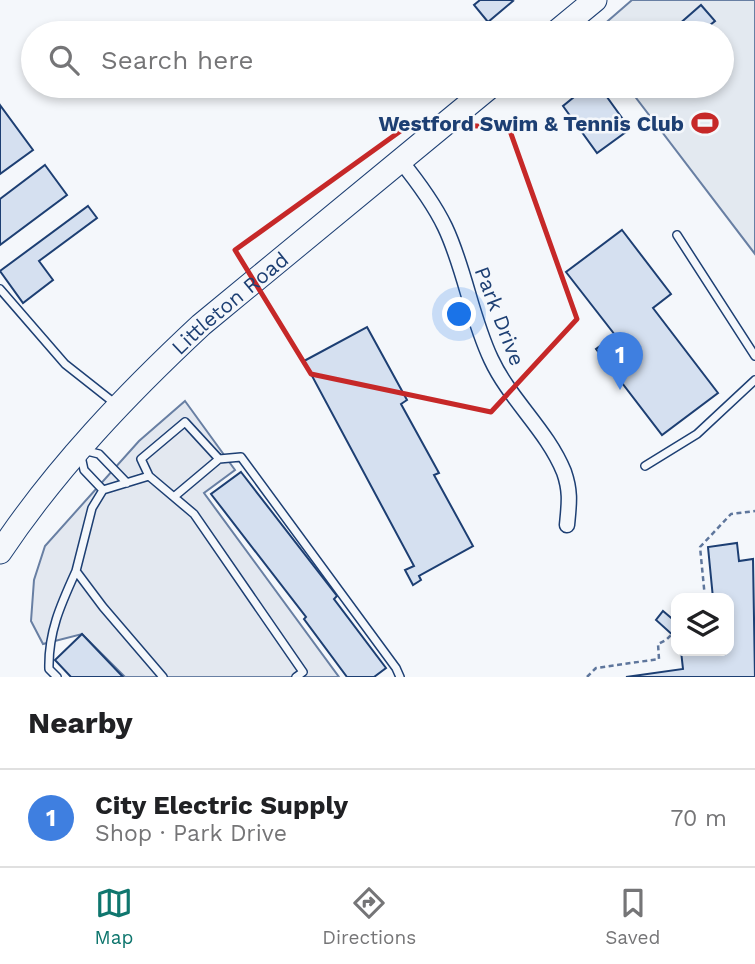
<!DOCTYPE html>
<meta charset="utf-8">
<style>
body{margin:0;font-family:"Work Sans",sans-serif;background:#f6f6f6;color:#202124}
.controls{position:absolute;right:21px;bottom:21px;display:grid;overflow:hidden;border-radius:14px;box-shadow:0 4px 10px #0003}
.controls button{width:63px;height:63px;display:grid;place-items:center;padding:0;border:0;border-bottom:2px solid #e0e0e0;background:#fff;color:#202124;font:35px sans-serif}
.you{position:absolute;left:460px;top:315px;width:24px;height:24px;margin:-18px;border:5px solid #fff;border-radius:50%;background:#1a73e8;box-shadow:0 0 0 10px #1a73e833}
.badge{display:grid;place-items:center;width:46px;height:46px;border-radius:50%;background:#0f766e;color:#fff;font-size:23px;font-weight:700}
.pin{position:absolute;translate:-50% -58px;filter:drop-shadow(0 2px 4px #0008)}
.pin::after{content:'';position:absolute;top:37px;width:24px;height:21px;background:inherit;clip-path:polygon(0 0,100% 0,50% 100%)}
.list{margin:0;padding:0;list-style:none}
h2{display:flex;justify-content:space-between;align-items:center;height:91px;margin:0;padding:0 28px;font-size:30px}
h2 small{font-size:23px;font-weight:400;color:#757577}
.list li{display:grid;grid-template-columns:46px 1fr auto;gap:21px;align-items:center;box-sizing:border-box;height:98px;padding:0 28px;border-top:2px solid #e0e0e0}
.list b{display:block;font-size:26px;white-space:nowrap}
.list p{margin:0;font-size:23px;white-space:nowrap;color:#757577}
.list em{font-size:23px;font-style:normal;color:#757577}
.icon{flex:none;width:38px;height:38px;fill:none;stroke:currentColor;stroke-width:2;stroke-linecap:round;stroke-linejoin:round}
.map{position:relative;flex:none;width:755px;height:677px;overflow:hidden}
.search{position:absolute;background:#fff;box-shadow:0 4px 10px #0003;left:21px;right:21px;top:21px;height:77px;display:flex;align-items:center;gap:18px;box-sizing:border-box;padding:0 24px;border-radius:38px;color:#757577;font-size:26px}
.sheet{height:189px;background:#fff}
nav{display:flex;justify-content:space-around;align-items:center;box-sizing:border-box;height:98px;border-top:2px solid #e0e0e0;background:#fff;font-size:19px;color:#757577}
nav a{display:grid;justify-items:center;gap:4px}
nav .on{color:#0f766e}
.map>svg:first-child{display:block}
</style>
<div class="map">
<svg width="755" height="677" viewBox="0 0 755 677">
<rect width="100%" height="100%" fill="#f4f7fb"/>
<path fill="#e3e9f0" stroke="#687fa3" stroke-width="2" d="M632 0H755V254L627 86H722V33H594Z"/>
<path fill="#e3e8f0" stroke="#687fa3" stroke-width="2" d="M185 401 235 470 204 493 339 677H125L82 634 43 644 31 621 34 580 45 546 139 441Z"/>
<path fill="#d5e0f0" stroke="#1d3f73" stroke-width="2" d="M480 0H511L513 1 488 22 474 5Z
M701 5 715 21 700 33H669Z
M574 86H599L630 129 597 153 563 106 574 97 569 89Z
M0 105 33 150 0 174Z
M45 165 67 195 0 245V199Z
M88 206 97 218 39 261 53 280 23 303 0 271Z
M622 230 671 294 653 308 718 393 662 435 596 349 615 335 566 272Z
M367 327 407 400 401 404 439 473 434 475 473 546 419 576 421 580 413 585 405 570 414 566 304 361Z
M241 472 337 596 334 599 386 668 374 677H347L304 619 306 617 211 494Z
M737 543 739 561 753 559 755 677H626L683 669 681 651H729V598H713L708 547Z
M663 611 676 622V638L656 620Z
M82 634 123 677H71L55 660Z"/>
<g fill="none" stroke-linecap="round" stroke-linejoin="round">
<defs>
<path id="lane" d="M677 235 755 356
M0 289 65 364 117 405
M83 450 99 454 127 483
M81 456 84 470 103 490
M219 459 241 457 396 668 400 677
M645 466 697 434 755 380
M149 476 141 459 185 422 219 459 175 496
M57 677 49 669C48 632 61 604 76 571
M163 677 103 607 76 571 92 508 103 490 149 476 194 514 303 672 296 677"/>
<path id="street" d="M400 160C417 181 433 202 445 227 465 269 471 317 491 359 510 400 547 430 564 472 571 492 569 504 567 525"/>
<g id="primary">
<path d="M555 33 595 0"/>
<path id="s1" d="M0 552C57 467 127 394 201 325L491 86"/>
</g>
</defs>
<use href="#lane" stroke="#1d3f73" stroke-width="10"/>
<use href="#street" stroke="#1d3f73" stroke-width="17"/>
<use href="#primary" stroke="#1d3f73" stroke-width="25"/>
<path stroke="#5e769c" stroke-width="2.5" stroke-dasharray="5 3.5" stroke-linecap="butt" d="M705 598 700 547 731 514 755 511
M587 677 596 668 659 659 658 644 666 640 676 630"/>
<use href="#lane" stroke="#f4f7fb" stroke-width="7"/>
<use href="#street" stroke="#f4f7fb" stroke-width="14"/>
<use href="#primary" stroke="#f4f7fb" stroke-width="23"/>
</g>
<path fill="none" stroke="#c62828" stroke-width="5" stroke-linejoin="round" d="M413 122 509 128 577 319 491 412 311 374 235 250Z"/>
<defs>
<symbol id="stadium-bare" viewBox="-9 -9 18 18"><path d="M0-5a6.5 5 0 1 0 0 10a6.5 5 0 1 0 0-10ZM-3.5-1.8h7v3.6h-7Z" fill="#c62828" stroke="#f4f7fb" stroke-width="2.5" paint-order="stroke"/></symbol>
</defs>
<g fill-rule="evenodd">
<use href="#stadium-bare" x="686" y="104" width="38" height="38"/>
</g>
<g text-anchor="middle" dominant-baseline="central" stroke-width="5" stroke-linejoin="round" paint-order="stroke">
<g font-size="21" font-weight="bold" fill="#1d3f73" stroke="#f4f7fb" text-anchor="end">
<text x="684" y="123">Westford Swim &amp; Tennis Club</text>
</g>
<g font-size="21" fill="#1d3f73" stroke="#f4f7fb">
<text stroke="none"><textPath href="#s1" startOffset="340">Littleton Road</textPath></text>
<text transform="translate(500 316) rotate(69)">Park Drive</text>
</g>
</g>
</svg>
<div class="controls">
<button><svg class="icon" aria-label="layers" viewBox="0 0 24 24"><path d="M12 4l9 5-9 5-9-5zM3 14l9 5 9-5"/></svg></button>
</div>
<div class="you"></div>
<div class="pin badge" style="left:620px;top:390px;background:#3f7fe0">1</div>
<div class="search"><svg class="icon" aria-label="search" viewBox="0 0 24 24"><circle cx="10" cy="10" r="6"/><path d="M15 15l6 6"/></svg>Search here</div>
</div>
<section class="sheet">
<h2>Nearby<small></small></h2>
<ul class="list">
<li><span class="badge" style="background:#3f7fe0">1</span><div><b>City Electric Supply</b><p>Shop · Park Drive</p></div><em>70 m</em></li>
</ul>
</section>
<nav>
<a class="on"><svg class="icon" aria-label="map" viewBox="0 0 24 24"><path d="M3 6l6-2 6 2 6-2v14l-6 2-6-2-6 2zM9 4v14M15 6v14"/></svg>Map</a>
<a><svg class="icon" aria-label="directions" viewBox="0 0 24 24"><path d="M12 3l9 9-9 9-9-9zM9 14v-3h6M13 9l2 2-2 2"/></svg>Directions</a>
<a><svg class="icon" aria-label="saved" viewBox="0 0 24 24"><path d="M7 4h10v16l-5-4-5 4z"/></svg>Saved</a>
</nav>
